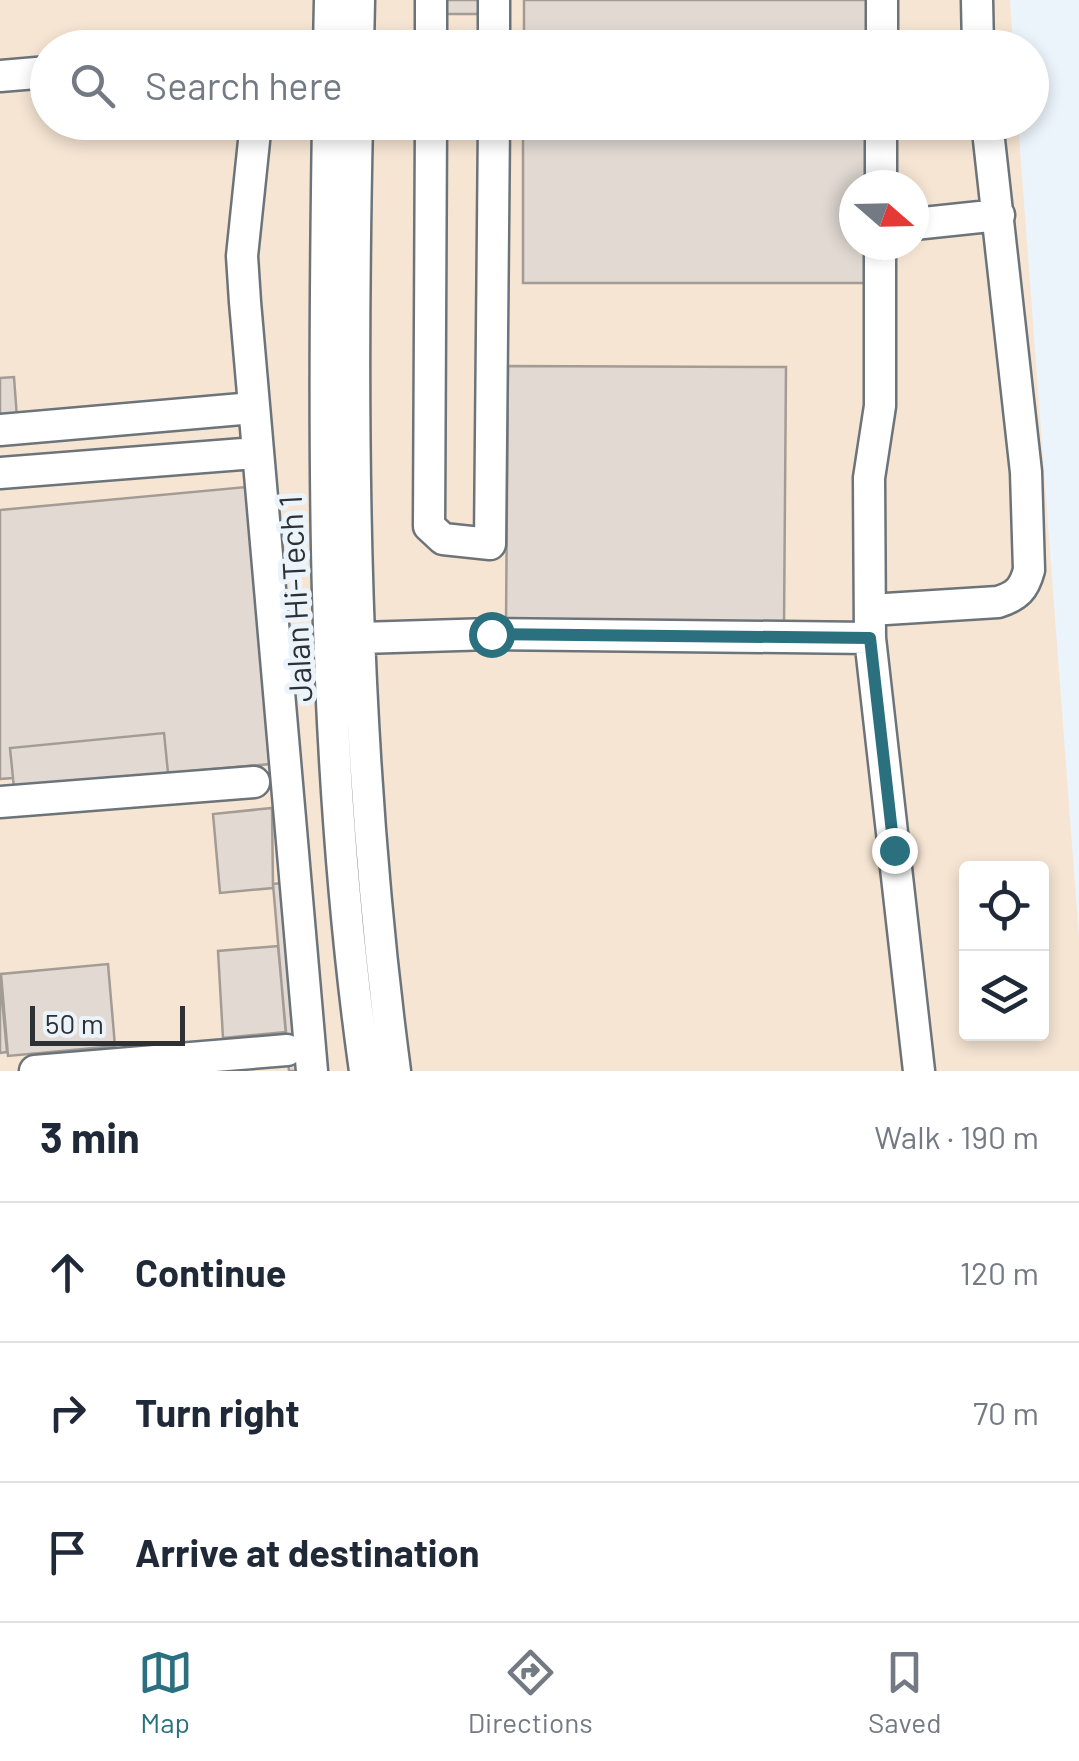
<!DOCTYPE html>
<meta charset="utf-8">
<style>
body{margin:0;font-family:Barlow,sans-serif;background:#f6f6f7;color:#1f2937}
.controls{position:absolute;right:30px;bottom:30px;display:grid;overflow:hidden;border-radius:10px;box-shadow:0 5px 15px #0003}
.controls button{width:90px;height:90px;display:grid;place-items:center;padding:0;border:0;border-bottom:2px solid #e0e1e3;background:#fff;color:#1f2937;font:50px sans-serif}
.compass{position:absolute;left:839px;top:170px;width:90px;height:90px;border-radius:50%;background:#fff;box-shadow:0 5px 15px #0003;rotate:110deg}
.scale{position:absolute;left:30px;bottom:25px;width:155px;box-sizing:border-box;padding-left:10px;border:5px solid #2e3134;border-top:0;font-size:28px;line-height:35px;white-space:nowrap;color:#2e3134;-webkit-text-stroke:8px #ebf3fb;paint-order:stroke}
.stop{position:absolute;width:30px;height:30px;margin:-22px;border:8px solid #2a707e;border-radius:50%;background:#fff}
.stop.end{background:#2a707e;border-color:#fff;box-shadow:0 2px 10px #0008}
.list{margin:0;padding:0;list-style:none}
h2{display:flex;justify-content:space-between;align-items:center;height:130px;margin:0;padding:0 40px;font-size:42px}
h2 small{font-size:32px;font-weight:400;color:#747a83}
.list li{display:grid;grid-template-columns:65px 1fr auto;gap:30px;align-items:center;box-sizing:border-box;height:140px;padding:0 40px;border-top:2px solid #e0e1e3}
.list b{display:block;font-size:38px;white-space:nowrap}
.list em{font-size:32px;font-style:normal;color:#747a83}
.icon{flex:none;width:55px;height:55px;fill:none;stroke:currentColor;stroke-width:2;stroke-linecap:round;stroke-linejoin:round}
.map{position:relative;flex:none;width:1079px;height:1071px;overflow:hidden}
.search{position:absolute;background:#fff;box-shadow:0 5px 15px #0003;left:30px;right:30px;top:30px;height:110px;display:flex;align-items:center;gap:25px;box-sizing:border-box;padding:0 35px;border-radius:55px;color:#747a83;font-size:38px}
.sheet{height:550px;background:#fff}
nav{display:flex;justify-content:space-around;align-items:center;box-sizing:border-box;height:140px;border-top:2px solid #e0e1e3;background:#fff;font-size:28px;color:#747a83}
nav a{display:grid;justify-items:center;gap:5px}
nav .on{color:#2a707e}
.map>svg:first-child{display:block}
</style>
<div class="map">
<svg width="1079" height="1071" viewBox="0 0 1079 1071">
<rect width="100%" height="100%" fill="#ebf3fb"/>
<path fill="#f6e5d3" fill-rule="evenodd" d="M0 0H1010L1013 47 48 48V122L1018 123 1079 939V1071H0ZM854 185H914V245H854ZM966 868H1042V1034H966Z"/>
<path fill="#e1d9d2" stroke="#a39c95" stroke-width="2.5" d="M439 0H479V14H439Z
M524 0H875L874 48H524Z
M523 122H874V185H854V245H874L873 283H523Z
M508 366 786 367 784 625 506 623Z
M14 377 17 418 0 419V378Z
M246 487 270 764 168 773 164 733 10 748 13 778 0 779V510Z
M164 733 168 773 14 788 10 748Z
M272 808 273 888 220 893 213 814Z
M282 883 299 1071H289L273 884Z
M278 946 286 1032 223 1038 218 951Z
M108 964 115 1046 8 1056 1 974Z
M0 977 7 1052 0 1053Z"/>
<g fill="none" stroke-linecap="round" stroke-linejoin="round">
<defs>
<path id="minor" d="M494 0V48
M977 0 978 48
M329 48 330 0
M358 48 359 0
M431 48V0
M882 48V0
M0 76 48 72
M256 122 242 256 245 302 312 1071
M328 122C323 439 321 757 365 1071
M357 122C350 438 353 757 395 1071
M431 122 429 526 443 539 490 544 494 122
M881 185V122
M914 224 999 215
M0 430 253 408
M0 473 256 453
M870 610 998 602C1017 596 1024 589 1029 570L1026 472 987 122
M361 638 491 634 870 638 869 478 880 406V245
M870 638 919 1071
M0 802 254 782
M35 1071 287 1050"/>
</defs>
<use href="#minor" stroke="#6c747a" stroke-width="35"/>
<use href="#minor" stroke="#fff" stroke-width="30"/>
</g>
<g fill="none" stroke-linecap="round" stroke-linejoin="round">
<path stroke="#2a707e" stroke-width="12" d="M491 634 870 638 894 850"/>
</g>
<g text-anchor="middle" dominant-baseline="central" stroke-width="10" stroke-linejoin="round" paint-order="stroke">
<g font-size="32" fill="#2e3134" stroke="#ebf3fb">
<text transform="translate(294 599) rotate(-93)">Jalan Hi-Tech 1</text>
</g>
</g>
</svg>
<div class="controls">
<button><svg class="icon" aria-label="locate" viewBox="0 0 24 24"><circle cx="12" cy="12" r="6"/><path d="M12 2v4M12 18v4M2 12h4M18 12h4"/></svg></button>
<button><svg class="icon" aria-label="layers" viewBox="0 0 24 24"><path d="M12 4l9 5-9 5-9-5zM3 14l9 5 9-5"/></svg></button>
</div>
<svg class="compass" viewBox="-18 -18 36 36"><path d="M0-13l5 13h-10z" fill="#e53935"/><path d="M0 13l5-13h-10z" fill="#747a83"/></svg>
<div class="scale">50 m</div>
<div class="stop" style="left:491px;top:634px"></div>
<div class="stop end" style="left:894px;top:850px"></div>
<div class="search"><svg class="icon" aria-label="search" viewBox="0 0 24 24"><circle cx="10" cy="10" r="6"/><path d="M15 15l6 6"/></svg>Search here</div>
</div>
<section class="sheet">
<h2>3 min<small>Walk · 190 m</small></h2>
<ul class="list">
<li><svg class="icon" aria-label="ahead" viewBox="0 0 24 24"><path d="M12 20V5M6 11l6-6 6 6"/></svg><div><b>Continue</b></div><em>120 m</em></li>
<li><svg class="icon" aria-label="right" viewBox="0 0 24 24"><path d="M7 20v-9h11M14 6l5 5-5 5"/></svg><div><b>Turn right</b></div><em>70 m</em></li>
<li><svg class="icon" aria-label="arrive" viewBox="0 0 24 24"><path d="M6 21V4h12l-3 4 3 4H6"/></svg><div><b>Arrive at destination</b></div></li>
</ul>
</section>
<nav>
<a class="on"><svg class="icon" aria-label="map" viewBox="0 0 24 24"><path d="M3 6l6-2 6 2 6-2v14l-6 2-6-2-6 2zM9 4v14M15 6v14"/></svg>Map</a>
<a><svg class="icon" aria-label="directions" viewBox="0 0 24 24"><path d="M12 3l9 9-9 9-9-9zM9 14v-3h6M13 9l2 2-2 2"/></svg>Directions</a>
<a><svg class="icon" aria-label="saved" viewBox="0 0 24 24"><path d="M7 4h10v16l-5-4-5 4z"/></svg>Saved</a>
</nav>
